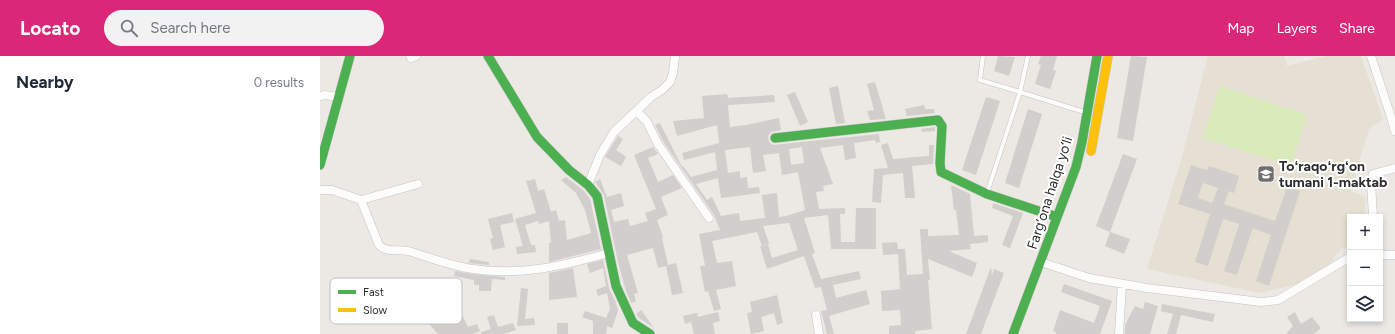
<!DOCTYPE html>
<meta charset="utf-8">
<style>
body{margin:0;font-family:Figtree,sans-serif;background:#f2f2f3;color:#1f2937}
.controls{position:absolute;right:12px;bottom:12px;display:grid;overflow:hidden;border-radius:0px;box-shadow:0 2px 6px #0003}
.controls button{width:36px;height:36px;display:grid;place-items:center;padding:0;border:0;border-bottom:1px solid #e0e1e3;background:#fff;color:#1f2937;font:20px sans-serif}
.list{margin:0;padding:0;list-style:none}
h2{display:flex;justify-content:space-between;align-items:center;height:52px;margin:0;padding:0 16px;font-size:17px}
h2 small{font-size:13px;font-weight:400;color:#747a83}
.icon{flex:none;width:22px;height:22px;fill:none;stroke:currentColor;stroke-width:2;stroke-linecap:round;stroke-linejoin:round}
.map{position:relative;flex:none;width:1075px;height:278px;overflow:hidden}
header{display:flex;align-items:center;gap:24px;box-sizing:border-box;height:56px;padding:0 20px;background:#db2777;color:#fff}
header strong{font-size:19px}
nav{display:flex;gap:22px;margin-inline-start:auto;font-size:14px}
.search{width:280px;height:36px;background:#f2f2f3;display:flex;align-items:center;gap:10px;box-sizing:border-box;padding:0 14px;border-radius:22px;color:#747a83;font-size:15px}
main{display:flex}
aside{flex:1;background:#fff}
.map>svg:first-child{display:block}
</style>
<header>
<strong>Locato</strong>
<div class="search"><svg class="icon" aria-label="search" viewBox="0 0 24 24"><circle cx="10" cy="10" r="6"/><path d="M15 15l6 6"/></svg>Search here</div>
<nav><a>Map</a><a>Layers</a><a>Share</a></nav>
</header>
<main>
<aside>
<h2>Nearby<small>0 results</small></h2>
<ul class="list">
</ul>
</aside>
<div class="map">
<svg width="1075" height="278" viewBox="0 0 1075 278">
<rect width="100%" height="100%" fill="#ece8e4"/>
<path fill="#e6e0d3" d="M888 0H964L967 10 1007 0H1041L1063 63 1049 73 1030 135 1045 141V161H1030V191L1023 192 1014 200 1013 205 977 228 940 237 827 213 862 101Z"/>
<path fill="#d9eabb" d="M900 30 987 59 971 110 883 82Z"/>
<path fill="#d1cecb" fill-rule="evenodd" d="M678 0 695 1 689 20 674 15Z
M721 0H737L733 14 736 15 730 33 715 28 721 9 718 8Z
M811 0 827 1 813 85 797 82Z
M555 26 566 63 550 64 547 55 554 54 547 28Z
M518 30 525 67 516 68 509 32Z
M475 36 488 66 480 70 467 39Z
M407 38 408 42 454 39 455 46 408 49 410 71 426 69 459 62 461 74 451 76 448 80 449 86 453 89 559 78 560 86 556 87 555 84 534 87 536 102 525 104 523 89 500 92 513 128 503 130 504 135 496 136 499 153 525 152V158H520L521 186H535L536 152H556V193H511L508 159 484 162 495 197 492 198 501 223 539 215 541 223 513 229 516 242 546 234 550 248 509 260 514 278H507L501 255 507 254 501 231 495 232 484 200 447 213 440 190H442L437 176 392 185 397 207 412 205 416 230 396 234 401 253 394 255 388 235 385 236 380 210H385L379 178 400 174 394 159 343 85 335 69 340 67 362 111 363 110 371 121 397 114 395 96 364 104 362 97 399 87 397 69 357 80 353 65 384 62 382 40ZM430 91 433 117 446 115 443 99 459 97 462 119 478 116 485 154 466 160 459 161 457 137 442 139 445 162 420 165 419 157 401 160 392 141 387 144 376 128 398 122 401 142 440 137 439 131 428 132 427 121 420 122V115L408 117 405 94ZM482 91 484 107 471 109 469 93ZM469 167 478 194 452 202 448 188 442 190 449 187 443 170Z
M666 41 680 45 656 119 642 114Z
M604 49 605 53H614L615 57 587 60 585 53Z
M708 53 722 58 699 132 685 127Z
M615 71V75L602 76 601 73Z
M298 80 303 83 296 94 306 101 301 110 285 101Z
M568 87 573 103 609 100V89H614L613 108 592 110 595 142H585L583 117 563 119 561 147 552 146 554 113 568 112 561 89Z
M333 91 338 98 328 102 338 126 353 119 362 132 341 141 348 159 337 164 343 181 342 182 348 209 356 207 363 237 352 239 346 210 338 212 333 192 307 199 318 237 314 238 316 245 311 247 306 235 298 206 284 139 275 126 280 123 287 141 301 137 304 150 291 154 294 166 308 163 310 170 328 165 325 157 336 153 314 99Z
M803 98 817 103 790 176 776 170Z
M871 109 887 114 889 110 919 120 914 137 909 135 904 148 955 165 967 131 980 135 949 230 936 225 951 179 933 172 917 219 904 215 919 168 903 163 888 210 875 206 890 158 858 148ZM883 127 898 132 892 147 878 142Z
M246 121 263 134 270 143 281 193 229 206V187H231L229 165 219 168 218 165 205 169 211 189H215L216 196 197 198 196 191 203 190 195 163 216 157 206 125 215 123 218 135 224 133 231 156 236 154 239 165 245 164 247 184 271 177 265 154 256 137 241 124Z
M631 129 650 138 654 180 668 179V186L650 188 651 193 629 195 657 207 652 221 608 203 610 224H608L612 273 595 275V278H569V270L581 269 580 254 562 255 561 235 580 233 578 198 563 199 562 187 577 186 578 193H585L587 219 603 218 600 173H608V180L639 179 636 154H634Z
M673 147 703 157 690 192 682 189 693 160 672 152Z
M192 157 194 166 180 169 185 191 173 194 170 183 173 182 168 163Z
M790 176 810 183 804 198 785 190Z
M150 203 169 206V209L149 207Z
M283 204 289 232 296 247 298 255 292 272 287 270 286 278H273V265L262 261 265 255 286 262 290 253 287 237 278 240 276 234 286 230 283 212 270 217 267 208Z
M671 211 672 219 674 213 684 217 661 278H646Z
M253 212 257 241 229 244V217Z
M135 215 152 218 185 221V224L172 223 171 235H159V229H154V224L134 220Z
M744 228 792 245 780 278H736V276L733 275 740 254 774 267 780 250 741 236Z
M201 232 208 233 205 263 214 262 215 269 197 270Z
M457 239 463 267 457 269 454 257 441 261 444 275 431 278 427 257 432 256 430 246Z
M136 246 148 271 157 268 160 275 153 278H118L99 257 107 250 121 265 134 259 130 249Z
M825 246 838 250 830 278H805V269L815 250 823 253Z
M842 248 895 258 893 266 861 259 856 278H847L853 258 841 255Z
M321 254 334 272 319 262 316 258Z
M398 256 400 265 393 267 395 278H374L371 266 365 268 363 260 377 257 378 261Z
M975 256 981 268 992 261 1001 272 994 278H966L973 270 967 261Z
M174 259 178 271 193 267 196 274 183 278H161V276L171 273 167 261Z
M237 267H248V278H237Z"/>
<g fill="none" stroke-linecap="round" stroke-linejoin="round">
<defs>
<path id="lane" d="M663 0 660 24 700 36 708 0
M667 137 700 36 764 56"/>
<path id="street" d="M1051 0 1070 58 1075 75
M91 2 96 0
M0 40 5 39 18 41
M317 55 327 66 338 88 389 162
M268 129 280 99 294 76 331 41 342 34 350 26 353 17 355 0
M0 134H12L41 144 59 189C67 197 78 193 88 195 109 201 130 210 153 213 202 220 242 210 289 197
M41 144 98 128
M1053 161 1051 126 1053 118 1075 112
M1060 199H1075
M721 206 769 222 827 232 941 246 958 244 1030 201
M496 259 499 278
M799 278 802 228"/>
<path id="fast" d="M168 0 217 81 249 114 268 129 277 140 296 230 313 267 330 278
M455 82 618 64 622 70 620 107 621 116 667 138 737 161
M0 109 30 0
M693 278 756 111 762 86 777 0"/>
<path id="slow" d="M771 95 788 0"/>
</defs>
<use href="#lane" stroke="#c5c4c5" stroke-width="5"/>
<use href="#street" stroke="#c5c4c5" stroke-width="9"/>
<use href="#fast" stroke="#c5c4c5" stroke-width="10"/>
<use href="#slow" stroke="#c5c4c5" stroke-width="10"/>
<use href="#lane" stroke="#fcfcfb" stroke-width="4"/>
<use href="#street" stroke="#fcfcfb" stroke-width="8"/>
<use href="#fast" stroke="#4caf50" stroke-width="9"/>
<use href="#slow" stroke="#ffc107" stroke-width="9"/>
</g>
<defs>
<symbol id="school-square" viewBox="-11 -11 22 22"><rect x="-9" y="-9" width="18" height="18" rx="4" fill="#706f6e" stroke="#fff"/><path d="M0-5L7-2L0 1L-7-2ZM-4 1L0 2.5L4 1V4Q0 6-4 4Z" fill="#fff"/></symbol>
</defs>
<g fill-rule="evenodd">
<use href="#school-square" x="936" y="108" width="20" height="20"/>
</g>
<g text-anchor="middle" dominant-baseline="central" stroke-width="4" stroke-linejoin="round" paint-order="stroke">
<g font-size="14" font-weight="bold" fill="#2e2e2e" stroke="#fff" text-anchor="start">
<text x="959" y="110">Toʻraqoʻrgʻon<tspan x="959" dy="16">tumani 1-maktab</tspan></text>
</g>
<g font-size="14" fill="#2e2e2e" stroke="#fff">
<text transform="translate(730 137) rotate(-72)">Farg‘ona halqa yo‘li</text>
</g>
</g>
<rect x="10" y="222" width="132" height="46" rx="6" fill="#fff" stroke="#c0c0c0" stroke-width="1"/>
<rect x="18" y="234" width="18" height="4" fill="#4caf50"/>
<rect x="18" y="252" width="18" height="4" fill="#ffc107"/>
<g font-size="11" fill="#2e2e2e">
<text x="43" y="240">Fast</text>
<text x="43" y="258">Slow</text>
</g>
</svg>
<div class="controls">
<button>+</button>
<button>−</button>
<button><svg class="icon" aria-label="layers" viewBox="0 0 24 24"><path d="M12 4l9 5-9 5-9-5zM3 14l9 5 9-5"/></svg></button>
</div>
</div>
</main>
